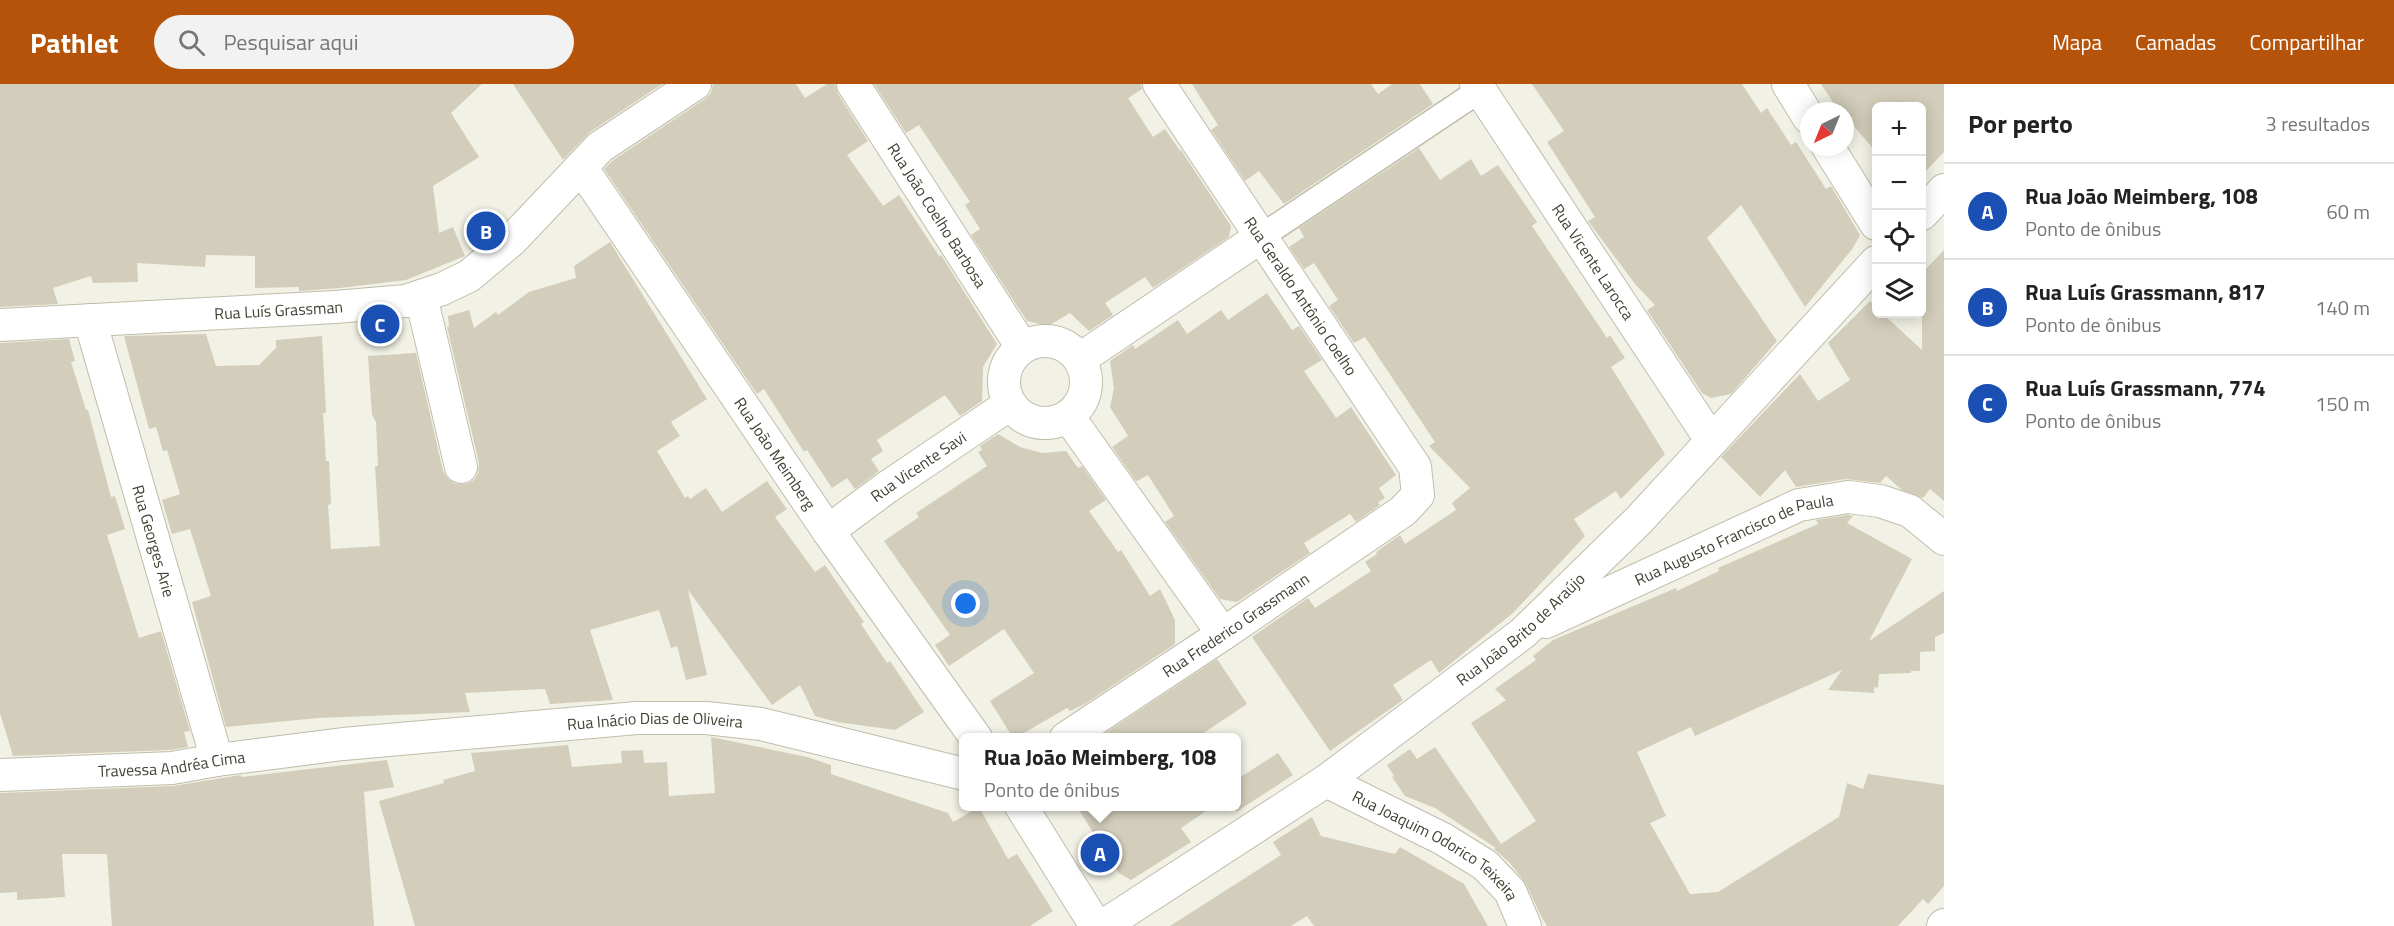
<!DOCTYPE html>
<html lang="pt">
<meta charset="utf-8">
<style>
body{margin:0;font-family:"Titillium Web",sans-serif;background:#f2f2f2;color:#222}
.controls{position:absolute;right:18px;top:18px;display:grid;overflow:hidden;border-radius:9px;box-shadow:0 3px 15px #0003}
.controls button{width:54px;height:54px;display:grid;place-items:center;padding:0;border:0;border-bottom:2px solid #e0e0e0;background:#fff;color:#222;font:30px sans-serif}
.compass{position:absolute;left:1800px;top:18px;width:54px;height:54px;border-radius:50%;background:#fff;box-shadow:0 3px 15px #0003;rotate:223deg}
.you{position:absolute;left:966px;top:520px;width:21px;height:21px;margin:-15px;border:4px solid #fff;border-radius:50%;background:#1a73e8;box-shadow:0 0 0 9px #1a73e833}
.badge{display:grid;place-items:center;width:39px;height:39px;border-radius:50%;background:#b45309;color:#fff;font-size:20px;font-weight:700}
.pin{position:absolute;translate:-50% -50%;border:3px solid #fff;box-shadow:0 2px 6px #0006}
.popup{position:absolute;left:959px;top:649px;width:282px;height:78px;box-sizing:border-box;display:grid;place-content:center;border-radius:9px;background:#fff;filter:drop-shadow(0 2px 4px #0005);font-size:20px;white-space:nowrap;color:#767676}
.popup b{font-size:22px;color:#222}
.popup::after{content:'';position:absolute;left:50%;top:100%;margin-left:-12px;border:12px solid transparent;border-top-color:#fff}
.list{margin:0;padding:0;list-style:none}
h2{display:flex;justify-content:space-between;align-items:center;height:78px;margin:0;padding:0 24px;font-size:26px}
h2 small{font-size:20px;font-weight:400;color:#767676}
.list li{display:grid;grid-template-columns:39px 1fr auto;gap:18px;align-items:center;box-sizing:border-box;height:96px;padding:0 24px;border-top:2px solid #e0e0e0}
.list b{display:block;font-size:22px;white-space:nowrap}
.list p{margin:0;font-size:20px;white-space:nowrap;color:#767676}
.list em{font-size:20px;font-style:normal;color:#767676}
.icon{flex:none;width:33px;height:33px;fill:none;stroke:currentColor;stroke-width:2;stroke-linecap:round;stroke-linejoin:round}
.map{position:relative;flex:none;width:1944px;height:842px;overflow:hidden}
header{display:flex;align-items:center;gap:36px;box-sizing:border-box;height:84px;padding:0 30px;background:#b45309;color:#fff}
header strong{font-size:28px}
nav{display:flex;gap:33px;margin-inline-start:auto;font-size:21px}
.search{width:420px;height:54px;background:#f2f2f2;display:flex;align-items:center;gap:15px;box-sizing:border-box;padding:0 21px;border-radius:33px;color:#767676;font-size:22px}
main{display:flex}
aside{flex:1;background:#fff}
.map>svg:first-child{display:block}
</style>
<header>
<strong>Pathlet</strong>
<div class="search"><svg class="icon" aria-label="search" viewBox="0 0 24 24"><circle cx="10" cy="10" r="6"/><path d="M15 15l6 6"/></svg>Pesquisar aqui</div>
<nav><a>Mapa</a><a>Camadas</a><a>Compartilhar</a></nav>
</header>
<main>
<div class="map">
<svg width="1944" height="842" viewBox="0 0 1944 842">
<rect width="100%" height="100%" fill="#f2f1e5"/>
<path fill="#d3cebb" d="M0 0H482L451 29 479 73 433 102 439 149 453 143 465 172 406 196 340 204 299 207V203L255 204V172L206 171 205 183 137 179 138 198 93 199 91 192 53 204 58 220 0 223Z
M513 0H662L590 48 563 76Z
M713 0H796L805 14 827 0H835L838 10 868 57 847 71 883 122 899 111 939 172 941 171 997 260 983 283 982 317 960 332 945 311 877 356 883 367 871 375 879 387 855 405 847 394 832 404 807 366 804 368 764 305 757 310 604 85 612 77 705 15 711 9Z
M874 0H1141L1142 5 1128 14 1153 53 1165 45 1180 67 1181 66 1231 142 1229 153 1153 204 1145 193 1105 219 1113 231 1089 247 1070 229 1048 242 1027 237 971 151 980 145 965 121 970 118 919 41 906 49Z
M1192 0H1371L1378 10 1392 0H1420L1433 20 1284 120 1259 87 1245 97 1211 46 1218 41Z
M1532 0H1742L1761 29 1767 24 1791 61 1796 58 1826 105 1831 102 1860 151 1853 164 1805 223 1741 121 1707 154 1777 257 1731 310 1711 314 1702 309 1647 226 1655 221 1635 200 1588 137 1595 133 1547 58 1564 47Z
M1821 0H1944V68L1922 91V22H1876V68L1853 41 1850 43 1845 36V27H1839Z
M1419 64 1440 96 1471 75 1481 92 1498 81 1537 138 1532 142 1607 254 1610 251 1625 274 1611 283 1665 370 1621 415 1616 407 1574 435 1585 452 1513 529 1439 589 1431 576 1393 601 1403 616 1330 667 1252 553 1308 514 1315 524 1371 487 1365 478 1377 470 1376 468 1400 451 1405 460 1456 426 1452 419 1470 404 1429 362 1435 358 1365 253 1354 259 1329 222 1338 216 1314 179 1304 185 1289 163 1304 153 1299 144Z
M610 158 707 315 671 338 680 352 657 367 685 414 688 412 690 415 706 404 722 428 767 397 787 425 775 433 815 488 825 481 864 538 861 540 887 579 890 577 924 628 895 646 837 638 815 632 800 601 772 621 688 506 707 591 686 596 677 562 671 564 659 526 590 546 613 616 550 620 545 605 465 609 470 628 318 634 226 643 192 518 211 512 190 445 172 450 162 416 180 410 167 366 163 367 156 343 149 345 124 252 206 250 216 282 259 281 276 264V256L322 252 326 329H323L326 377H329L331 420 328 421 331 465 380 462 375 382H378L376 338 372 331 368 272 416 269 443 387 448 395 455 400H466L474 396 478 389 479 379 447 243H449L448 232 469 226 474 244 496 228 498 231 529 208 576 194 574 182Z
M1944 166V417L1930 405 1923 414 1902 406 1886 392 1880 399 1845 395 1796 403 1785 386 1760 413 1721 373 1800 290 1818 317 1850 296 1828 259 1870 217 1876 223V230H1883L1922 266V189Z
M1267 209 1292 246 1299 242 1322 276 1304 287 1336 334 1351 323 1396 391 1379 404 1385 414 1378 418 1380 421 1356 438 1350 430 1304 459 1310 469 1237 518 1220 515 1165 438 1174 432 1148 391 1137 397 1135 396 1112 363 1128 352 1110 323 1114 304 1110 277 1133 261 1135 265 1178 236 1187 250 1221 226 1228 236Z
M69 255 75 277 71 278 86 326H88L111 413 115 412 125 445 107 451 139 554 161 547 190 647 184 648 188 663 170 666 13 672 0 629V259Z
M998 350 1020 363 1042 369 1066 367 1078 384 1082 382 1106 416 1089 427 1118 468 1121 466 1150 512 1160 505 1175 536V560L1085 620 1070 627 1067 624 1015 654H1013L990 617 1034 589 1004 545 949 582 935 561 950 551 884 457 919 433 916 429 987 382 978 368 982 366 980 362Z
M1848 431 1853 432 1847 439 1912 475 1869 557 1944 507V549L1935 553V567L1920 568V587H1911V589L1879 590 1878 604 1874 603V609L1828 606 1842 586 1695 652 1691 643 1637 668 1666 732 1650 739 1690 810 1718 808 1839 733 1847 699 1863 705 1868 690 1944 701V802L1928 820 1923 815 1898 842H1547L1540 830 1526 800 1510 779 1494 765 1496 764 1435 724 1405 712 1392 693 1394 692 1387 681 1410 665 1417 675 1435 663 1501 760 1536 737 1471 639 1506 616 1495 605 1536 576 1533 572 1553 556 1676 504 1677 507 1719 487 1718 484 1818 440 1816 436Z
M1217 575 1247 620 1196 654H1106L1104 650Z
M711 653 807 673 831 681V690L948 729 953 738 979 723 1008 775 1017 770 1053 827 1030 842H415L379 717 444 699 443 696 475 687 471 669 568 661 572 683 622 679 621 667 643 666 644 679 667 678 669 712 715 709Z
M1278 669 1293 691 1236 728V696Z
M387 676 394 703 364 708 374 842H112L107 770H62L65 813 17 816V808L0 809V709L173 702 241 691V693Z
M1077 723H1212L1181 744 1191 758 1131 796 1119 789Z
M1312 733 1321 752 1395 770 1400 763 1464 800 1488 842H1314L1307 832 1291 842H1170L1281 771 1273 758Z"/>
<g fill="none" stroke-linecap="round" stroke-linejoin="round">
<defs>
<path id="pedestrian" d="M1262 152 1480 6"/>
<g id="minor">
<path id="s1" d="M853 0 1022 263"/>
<path id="s2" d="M1476 0 1711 356"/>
<path d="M1788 0 1809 34"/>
<path d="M1828 63 1876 140"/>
<path id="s3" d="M581 83 828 447 976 654"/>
<path d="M1922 130 1944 106"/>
<path d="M421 212 461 383"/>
<path id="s4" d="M90 236 217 676"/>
<path id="s5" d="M0 241 335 223 406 217 442 205 469 192 512 156 600 63 695 0"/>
<circle cx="1045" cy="298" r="41"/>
<path d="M1080 275 1262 152"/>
<path d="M1068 332 1223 550"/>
<path id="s6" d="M828 447 886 404 1010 320"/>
<path id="s7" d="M1546 538 1799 421 1848 413 1880 417 1910 427 1944 455"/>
<path id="s8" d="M1066 654 1223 550 1403 427 1418 411 1415 383 1159 0"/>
<path id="s9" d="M0 691 172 684 217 676 343 660 637 634H706L761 640 964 690"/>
<path id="s10" d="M1326 697 1443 755 1485 781 1510 807 1525 842"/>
<path d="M1021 722 1096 842"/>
<path id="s11" d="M1103 842 1326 697 1523 549 1639 436 1876 178"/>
<path d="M1943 842 1944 841"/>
</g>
</defs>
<use href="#pedestrian" stroke="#c0bdab" stroke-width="27"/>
<use href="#minor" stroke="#c0bdab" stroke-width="34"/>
<use href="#pedestrian" stroke="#fff" stroke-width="24"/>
<use href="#minor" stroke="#fff" stroke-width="32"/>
</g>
<g text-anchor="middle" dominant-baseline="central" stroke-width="5" stroke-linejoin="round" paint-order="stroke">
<g font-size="16" fill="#444135" stroke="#fff">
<text stroke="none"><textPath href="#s1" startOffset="156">Rua João Coelho Barbosa</textPath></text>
<text stroke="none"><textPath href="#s2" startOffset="213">Rua Vicente Larocca</textPath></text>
<text transform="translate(1301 212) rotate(56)">Rua Geraldo Antônio Coelho</text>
<text stroke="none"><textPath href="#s5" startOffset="279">Rua Luís Grassman</textPath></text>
<text stroke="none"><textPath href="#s3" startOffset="346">Rua João Meimberg</textPath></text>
<text stroke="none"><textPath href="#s6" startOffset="111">Rua Vicente Savi</textPath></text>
<text stroke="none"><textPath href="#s4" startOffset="230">Rua Georges Arie</textPath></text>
<text stroke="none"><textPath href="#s7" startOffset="206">Rua Augusto Francisco de Paula</textPath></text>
<text stroke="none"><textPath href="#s8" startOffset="204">Rua Frederico Grassmann</textPath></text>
<text stroke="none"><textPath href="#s11" startOffset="513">Rua João Brito de Araújo</textPath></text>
<text stroke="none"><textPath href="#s9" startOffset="658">Rua Inácio Dias de Oliveira</textPath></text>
<text stroke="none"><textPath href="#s9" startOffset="172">Travessa Andréa Cima</textPath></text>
<text stroke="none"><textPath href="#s10" startOffset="128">Rua Joaquim Odorico Teixeira</textPath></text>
</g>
</g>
</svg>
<div class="controls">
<button>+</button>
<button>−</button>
<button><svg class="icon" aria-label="locate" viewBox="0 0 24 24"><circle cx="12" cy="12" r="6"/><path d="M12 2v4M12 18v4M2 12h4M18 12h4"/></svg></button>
<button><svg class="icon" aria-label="layers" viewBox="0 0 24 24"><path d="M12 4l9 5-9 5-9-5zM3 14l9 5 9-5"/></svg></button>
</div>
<svg class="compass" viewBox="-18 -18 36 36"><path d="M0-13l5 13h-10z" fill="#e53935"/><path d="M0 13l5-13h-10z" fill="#767676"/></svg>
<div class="you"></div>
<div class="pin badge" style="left:1100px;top:769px;background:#1a4fb4">A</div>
<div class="popup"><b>Rua João Meimberg, 108</b>Ponto de ônibus</div>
<div class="pin badge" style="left:486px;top:147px;background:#1a4fb4">B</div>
<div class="pin badge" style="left:380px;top:240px;background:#1a4fb4">C</div>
</div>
<aside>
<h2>Por perto<small>3 resultados</small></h2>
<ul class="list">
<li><span class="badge" style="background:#1a4fb4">A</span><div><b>Rua João Meimberg, 108</b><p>Ponto de ônibus</p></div><em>60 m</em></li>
<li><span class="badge" style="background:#1a4fb4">B</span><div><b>Rua Luís Grassmann, 817</b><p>Ponto de ônibus</p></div><em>140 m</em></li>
<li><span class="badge" style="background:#1a4fb4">C</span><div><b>Rua Luís Grassmann, 774</b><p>Ponto de ônibus</p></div><em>150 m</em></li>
</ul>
</aside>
</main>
